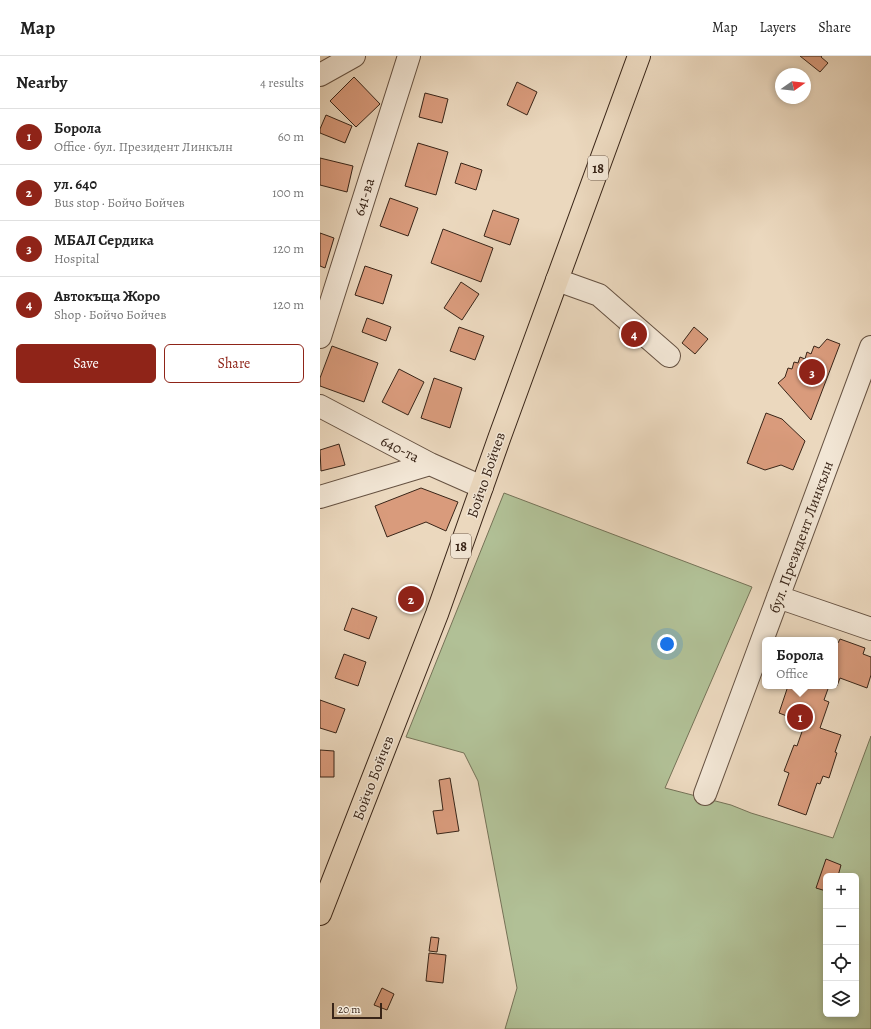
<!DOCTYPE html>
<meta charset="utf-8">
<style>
body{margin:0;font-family:Alegreya,serif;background:#f2f2f2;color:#222}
.controls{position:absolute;right:12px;bottom:12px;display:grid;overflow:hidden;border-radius:6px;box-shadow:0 2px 6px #0003}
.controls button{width:36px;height:36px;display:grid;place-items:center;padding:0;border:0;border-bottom:1px solid #e0e0e0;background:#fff;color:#222;font:20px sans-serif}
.compass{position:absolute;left:455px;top:12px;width:36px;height:36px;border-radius:50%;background:#fff;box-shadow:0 2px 6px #0003;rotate:76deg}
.scale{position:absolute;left:12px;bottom:10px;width:50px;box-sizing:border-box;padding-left:4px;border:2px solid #392518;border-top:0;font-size:11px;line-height:14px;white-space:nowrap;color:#392518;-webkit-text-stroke:3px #f2e6d5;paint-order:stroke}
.you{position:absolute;left:347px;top:588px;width:14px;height:14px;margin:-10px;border:3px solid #fff;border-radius:50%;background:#1a73e8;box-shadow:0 0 0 6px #1a73e833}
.badge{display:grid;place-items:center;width:26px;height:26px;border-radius:50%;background:#8f2418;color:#fff;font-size:13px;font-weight:700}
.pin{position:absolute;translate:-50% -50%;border:2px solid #fff;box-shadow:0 1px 4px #0006}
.popup{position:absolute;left:442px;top:581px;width:76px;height:52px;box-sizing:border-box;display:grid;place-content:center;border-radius:6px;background:#fff;filter:drop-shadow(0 1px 3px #0005);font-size:13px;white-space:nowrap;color:#767676}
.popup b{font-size:15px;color:#222}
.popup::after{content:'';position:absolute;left:50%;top:100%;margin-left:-8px;border:8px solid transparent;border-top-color:#fff}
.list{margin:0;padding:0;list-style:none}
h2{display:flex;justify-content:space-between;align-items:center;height:52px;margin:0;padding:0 16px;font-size:17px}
h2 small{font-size:13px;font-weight:400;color:#767676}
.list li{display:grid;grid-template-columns:26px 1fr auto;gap:12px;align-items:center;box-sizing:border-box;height:56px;padding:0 16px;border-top:1px solid #e0e0e0}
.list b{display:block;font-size:15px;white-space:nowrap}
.list p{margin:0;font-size:13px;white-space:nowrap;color:#767676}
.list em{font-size:13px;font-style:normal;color:#767676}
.actions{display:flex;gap:8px;padding:12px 16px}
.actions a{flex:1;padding:9px 0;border:1px solid #8f2418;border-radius:6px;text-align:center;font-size:14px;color:#8f2418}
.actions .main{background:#8f2418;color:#fff}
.icon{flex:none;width:22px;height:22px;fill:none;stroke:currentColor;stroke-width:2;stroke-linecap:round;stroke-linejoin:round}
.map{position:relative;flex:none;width:551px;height:973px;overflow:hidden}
header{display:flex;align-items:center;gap:24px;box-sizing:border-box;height:56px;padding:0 20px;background:#fff;border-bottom:1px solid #e0e0e0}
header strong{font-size:19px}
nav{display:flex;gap:22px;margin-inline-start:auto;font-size:14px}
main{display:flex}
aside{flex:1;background:#fff}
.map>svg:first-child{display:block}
</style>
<header>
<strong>Map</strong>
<nav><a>Map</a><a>Layers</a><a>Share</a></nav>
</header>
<main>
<aside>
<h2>Nearby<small>4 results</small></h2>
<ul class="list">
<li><span class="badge">1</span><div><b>Борола</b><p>Office · бул. Президент Линкълн</p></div><em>60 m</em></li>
<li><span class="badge">2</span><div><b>ул. 640</b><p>Bus stop · Бойчо Бойчев</p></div><em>100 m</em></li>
<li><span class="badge">3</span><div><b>МБАЛ Сердика</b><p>Hospital</p></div><em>120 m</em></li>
<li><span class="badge">4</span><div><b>Автокъща Жоро</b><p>Shop · Бойчо Бойчев</p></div><em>120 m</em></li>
</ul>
<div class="actions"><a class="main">Save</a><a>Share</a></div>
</aside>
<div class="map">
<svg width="551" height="973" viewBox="0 0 551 973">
<rect width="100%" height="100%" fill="#ebd8be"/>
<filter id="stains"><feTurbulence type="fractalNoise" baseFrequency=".005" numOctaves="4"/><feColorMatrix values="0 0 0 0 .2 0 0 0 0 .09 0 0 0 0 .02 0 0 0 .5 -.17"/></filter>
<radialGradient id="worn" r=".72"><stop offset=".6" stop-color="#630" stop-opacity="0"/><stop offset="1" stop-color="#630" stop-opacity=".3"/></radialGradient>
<path fill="#b1c096" stroke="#757257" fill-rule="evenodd" d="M184 437 432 531 345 732 411 749 431 757 513 782 551 680V973H185L197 932 158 725 144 697 86 681ZM506 820H536V958H506Z"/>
<path fill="#d99b7c" stroke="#392518" d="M480 0H502L501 1 508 7 500 16Z
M34 21 60 48 36 71 10 45Z
M197 26 217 36 207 59 187 49Z
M105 37 128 43 122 67 99 61Z
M6 59 32 70 25 87 0 77V73Z
M98 87 128 96 116 139 85 130Z
M0 102 33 110 27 136 0 129Z
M141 107 162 114 156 134 135 127Z
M70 142 98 152 88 180 60 170Z
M173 154 199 163 190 189 164 180Z
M123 173 173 192 161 226 111 207Z
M0 177 14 182 5 212 0 210Z
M45 210 72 219 63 248 35 239Z
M141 226 159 238 142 264 124 252Z
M47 262 71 271 66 285 42 276Z
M139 271 164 280 155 304 130 295Z
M374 271 388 283 375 298 362 287Z
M507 283 520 288 491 364 458 327 465 321 468 312 472 313 474 306 478 307 480 301 485 303 487 296 491 298 494 290 499 292Z
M12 290 58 307 44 346 0 330V322Z
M79 313 104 326 88 359 62 346Z
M114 322 142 332 130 372 101 362Z
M446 357 462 363 485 385 473 414 461 409 445 414 427 407Z
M19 388 25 409 1 415 0 394Z
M101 432 138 446 126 475 106 466 67 481 55 450Z
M32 552 57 561 49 583 24 574Z
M520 583 545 592 543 598 551 601V619L547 632 520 622 517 630 515 629V586L518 587Z
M24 598 46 606 38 630 15 622Z
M468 630H509L504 644 509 646 500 672 521 679 515 696 517 697 509 722 503 720 500 728 497 727 486 759 458 749 469 717 464 715 474 689 477 690 485 667 459 657Z
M0 644 25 653 16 677 0 672Z
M0 694 14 695V721H0Z
M130 722 139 775 117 778 113 755 123 754 119 724Z
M506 803 521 809 518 820H506V835L496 832Z
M111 881 119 882 117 896 109 895Z
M109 897 126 899 123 927 106 925Z
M62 932 74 938 67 954 54 949Z"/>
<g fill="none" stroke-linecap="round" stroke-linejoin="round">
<defs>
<path id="minor" d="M0 19 34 0
M237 224 279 239 349 300
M0 281 89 0
M0 350 110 408 162 431
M0 441 110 408
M458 541 551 573
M385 738 551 291"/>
<path id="highway" d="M0 858 117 558 180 380 319 0"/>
</defs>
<use href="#minor" stroke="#665242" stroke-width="24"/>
<use href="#highway" stroke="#392518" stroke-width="24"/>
<use href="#minor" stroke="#f2e6d5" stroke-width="22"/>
<use href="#highway" stroke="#ebd8be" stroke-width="22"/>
</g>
<g text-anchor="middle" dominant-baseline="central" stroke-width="3" stroke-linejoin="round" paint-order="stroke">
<g fill="#f2e6d5" stroke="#705f51" stroke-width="1">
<rect x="268" y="100" width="20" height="24" rx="3"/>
<rect x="131" y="478" width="20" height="24" rx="3"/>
</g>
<g font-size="14" font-weight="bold" fill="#392518">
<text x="278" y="112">18</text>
<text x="141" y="490">18</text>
</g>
<g font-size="15" fill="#392518" stroke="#f2e6d5">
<text transform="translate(44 141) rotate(-73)">641-ва</text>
<text transform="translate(80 393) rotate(27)">640-та</text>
<text transform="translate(166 419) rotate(-71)">Бойчо Бойчев</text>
<text transform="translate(481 481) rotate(-70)">бул. Президент Линкълн</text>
<text transform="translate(53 722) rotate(-69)">Бойчо Бойчев</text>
</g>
</g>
<rect width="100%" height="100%" filter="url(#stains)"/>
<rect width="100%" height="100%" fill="url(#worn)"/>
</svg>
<div class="controls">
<button>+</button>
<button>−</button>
<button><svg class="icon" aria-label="locate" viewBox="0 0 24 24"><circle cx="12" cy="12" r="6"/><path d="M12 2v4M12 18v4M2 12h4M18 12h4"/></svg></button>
<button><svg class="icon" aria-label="layers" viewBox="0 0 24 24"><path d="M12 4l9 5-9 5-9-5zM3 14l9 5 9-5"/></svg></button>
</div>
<svg class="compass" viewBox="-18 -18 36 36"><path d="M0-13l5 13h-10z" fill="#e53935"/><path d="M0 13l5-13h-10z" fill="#767676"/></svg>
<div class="scale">20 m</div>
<div class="you"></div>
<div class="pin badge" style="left:480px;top:661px">1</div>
<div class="popup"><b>Борола</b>Office</div>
<div class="pin badge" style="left:91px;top:543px">2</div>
<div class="pin badge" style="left:492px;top:316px">3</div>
<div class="pin badge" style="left:314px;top:278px">4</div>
</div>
</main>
